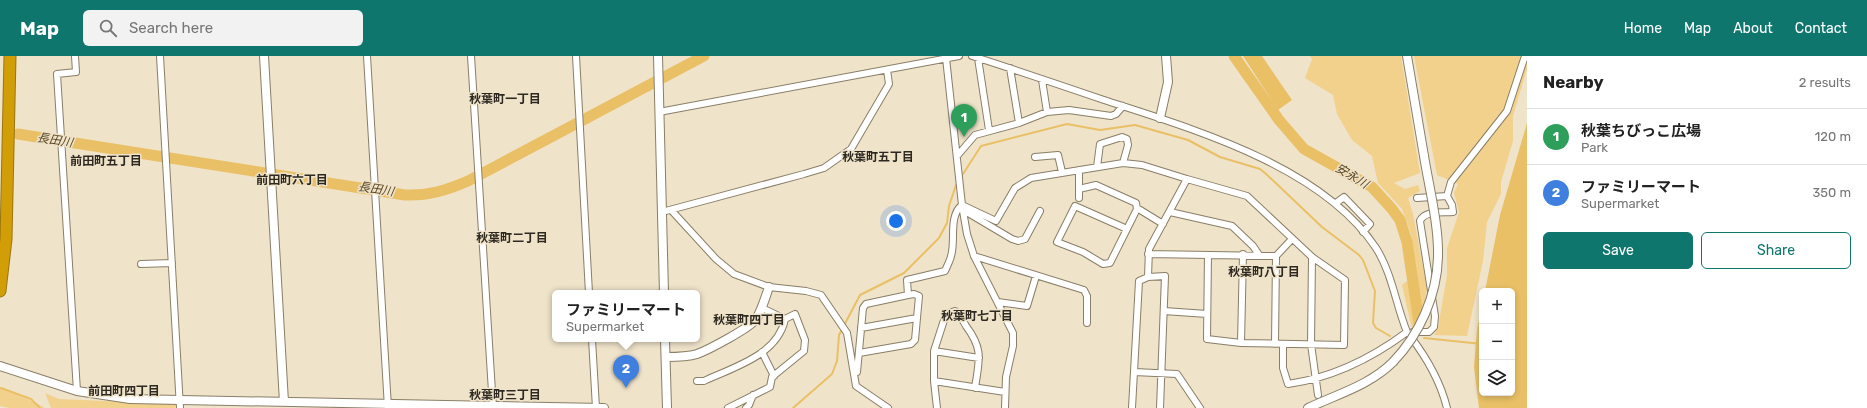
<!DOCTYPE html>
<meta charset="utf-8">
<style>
body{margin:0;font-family:Rubik,"Noto Sans JP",sans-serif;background:#f2f2f2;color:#222}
.controls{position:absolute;right:12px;bottom:12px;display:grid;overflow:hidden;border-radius:6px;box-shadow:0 2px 6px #0003}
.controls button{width:36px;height:36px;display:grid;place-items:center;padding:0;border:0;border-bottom:1px solid #e0e0e0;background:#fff;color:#222;font:20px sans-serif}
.you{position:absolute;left:896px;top:165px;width:14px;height:14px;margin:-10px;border:3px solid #fff;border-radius:50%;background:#1a73e8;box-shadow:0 0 0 6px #1a73e833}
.badge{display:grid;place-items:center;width:26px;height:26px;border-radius:50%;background:#0f766e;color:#fff;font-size:13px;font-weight:700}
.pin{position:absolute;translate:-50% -33px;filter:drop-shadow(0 1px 2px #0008)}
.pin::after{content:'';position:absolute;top:21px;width:14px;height:12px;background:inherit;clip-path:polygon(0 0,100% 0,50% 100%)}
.popup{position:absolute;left:552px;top:234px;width:148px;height:52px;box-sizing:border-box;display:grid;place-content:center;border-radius:6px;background:#fff;filter:drop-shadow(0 1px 3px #0005);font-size:13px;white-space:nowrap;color:#767676}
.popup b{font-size:15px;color:#222}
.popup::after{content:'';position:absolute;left:50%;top:100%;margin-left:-8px;border:8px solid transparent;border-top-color:#fff}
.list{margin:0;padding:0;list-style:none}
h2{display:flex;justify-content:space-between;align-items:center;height:52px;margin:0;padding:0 16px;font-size:17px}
h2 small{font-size:13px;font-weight:400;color:#767676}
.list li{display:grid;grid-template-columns:26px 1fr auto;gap:12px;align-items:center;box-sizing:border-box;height:56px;padding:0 16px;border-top:1px solid #e0e0e0}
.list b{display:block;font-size:15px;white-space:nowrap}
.list p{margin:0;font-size:13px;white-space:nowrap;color:#767676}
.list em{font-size:13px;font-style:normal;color:#767676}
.actions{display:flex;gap:8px;padding:12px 16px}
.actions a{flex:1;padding:9px 0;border:1px solid #0f766e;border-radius:6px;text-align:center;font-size:14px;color:#0f766e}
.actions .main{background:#0f766e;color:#fff}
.icon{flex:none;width:22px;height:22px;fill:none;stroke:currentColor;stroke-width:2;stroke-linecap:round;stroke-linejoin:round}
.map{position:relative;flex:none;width:1527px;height:352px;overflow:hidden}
header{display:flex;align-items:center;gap:24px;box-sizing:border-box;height:56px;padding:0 20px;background:#0f766e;color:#fff}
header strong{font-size:19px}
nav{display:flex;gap:22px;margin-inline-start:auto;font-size:14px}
.search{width:280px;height:36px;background:#f2f2f2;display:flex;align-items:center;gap:10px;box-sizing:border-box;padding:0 14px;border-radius:6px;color:#767676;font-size:15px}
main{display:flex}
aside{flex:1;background:#fff}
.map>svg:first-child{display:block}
</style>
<header>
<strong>Map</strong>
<div class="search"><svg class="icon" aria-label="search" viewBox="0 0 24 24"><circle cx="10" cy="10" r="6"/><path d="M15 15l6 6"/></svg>Search here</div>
<nav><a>Home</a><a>Map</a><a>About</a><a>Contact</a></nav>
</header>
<main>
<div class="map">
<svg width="1527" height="352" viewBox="0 0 1527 352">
<rect width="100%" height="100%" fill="#efe3ca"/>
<path fill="#f2d18c" d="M1310 0H1401L1420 117 1394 127 1405 133 1418 129 1420 135 1408 142 1413 158 1427 233 1425 246 1412 273 1402 229 1415 219 1411 178 1402 153 1378 127 1372 100 1352 84 1337 58 1333 39 1305 22 1312 3Z
M1414 0H1527V13L1513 60V85L1501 126V138L1487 166 1483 205 1467 280 1434 279 1438 272 1447 219V192L1459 156 1454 137 1458 128 1437 119Z
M0 331 36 347 45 352H9L0 350Z
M45 337 59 343 176 348 175 352H51Z"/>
<path fill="#e9c066" d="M1243 0H1262L1292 44 1278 54Z
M1527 67V352H1479L1474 311 1477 273 1482 250V337H1512V235H1485L1500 159Z"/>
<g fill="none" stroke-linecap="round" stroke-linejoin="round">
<path stroke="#e9c066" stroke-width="2" d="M963 118 981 90 1067 68 1100 74 1135 69 1188 84 1220 101 1260 113 1265 117 1322 171 1359 199 1363 204 1375 235 1373 267 1376 272 1390 280
M1424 282 1482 288
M1 332 31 343 40 352
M793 352 832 318 837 305 839 279 860 239 904 217 939 182 947 167 949 150 956 129"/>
<path stroke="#e9c066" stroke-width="11" d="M1234 0 1279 64 1304 93 1372 131 1392 153 1400 164 1407 186 1419 267
M18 78 405 139C429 140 447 134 468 125L704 0"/>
<defs>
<path id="street" d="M75 0 76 16 57 18 77 335
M160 0 180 352
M367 0 388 352
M471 0 493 352
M576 0 589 237
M972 0C1016 14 1060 29 1104 44 1193 73 1322 110 1376 192 1392 217 1396 249 1407 276 1372 302 1331 322 1288 328L1283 312V288
M946 2 962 149 967 178 974 200 1013 277V290L1006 321 1005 352
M978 2 989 74
M1010 12 1019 67
M1042 24 1047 56
M659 56 959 0
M957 100 975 79 1019 67 1047 56 1069 54 1111 60 1116 58 1123 50
M1035 101 1058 99 1062 116
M1097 111 1100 88 1122 81 1127 83 1128 89 1123 107
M1079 114V142
M1079 133 1096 129 1136 147 1137 153 1110 207 1103 208 1083 196 1057 186 1075 150 1127 173
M1447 140 1451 126 1507 55 1525 0
M1336 147 1344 141 1370 168 1363 176
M962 149 996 165 1015 132 1031 122 1123 107 1142 109 1187 123
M1137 152 1163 168
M963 154 1012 183 1018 185 1025 183 1040 155
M672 155 716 203 734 218 769 231 806 235 821 239 847 277 856 330 888 352
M662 156 804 118 824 112 851 93 889 28 887 14
M1170 156 1232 170 1253 190 1259 199
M1148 198 1276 200
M974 200 1084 234 1087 240V267
M1312 201 1311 288 1318 339
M141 208 172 207
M1148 221 1149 193 1187 123 1247 140 1312 201 1345 224 1344 289 1241 287 1207 283 1208 199
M998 246 1027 250 1036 220
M1164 255 1207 258
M861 272 917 262
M1413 276H1429L1434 271 1435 260 1420 165C1425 154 1442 157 1453 156L1452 149 1447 140 1417 142
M1410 280C1427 302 1440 324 1447 352
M592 283 596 352
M1241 287 1243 198
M1275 288 1276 200 1292 183
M934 295 979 302
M762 296 774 320
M859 297 911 288 915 284 919 240 914 238 908 239 907 224 945 215C947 210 950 205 951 200 956 185 948 160 962 149
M857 316 863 252 866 248 908 239
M1134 316 1177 318 1200 352
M697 325H704C734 311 778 299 785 263
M934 325V295L946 258 955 255C960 258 963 265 966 270 984 294 979 304 975 332
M728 352 770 331 772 321 804 295 805 284 795 258 785 263 762 252
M746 352 749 349 753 339
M937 352 934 325 1005 336
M1132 352 1139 225 1148 221 1165 220 1160 352"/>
<path id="secondary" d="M264 0 284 346
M658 0 664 237
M946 0V2
M1407 0 1424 100
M1160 62 1168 26 1166 0
M665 283 667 352
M666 301C676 301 687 301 697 298 708 294 750 272 756 263 762 254 765 242 769 231
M0 310 77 335 130 343 604 352
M1308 352C1338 338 1370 329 1393 306"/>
<path id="highway" d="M0 235 6 183 10 0"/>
</defs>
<use href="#street" stroke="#897e67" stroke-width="8"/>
<use href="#secondary" stroke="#897e67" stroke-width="10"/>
<use href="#highway" stroke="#997510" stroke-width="13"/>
<use href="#street" stroke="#fff" stroke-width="6"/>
<use href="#secondary" stroke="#fff" stroke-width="8"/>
<use href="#highway" stroke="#d29e07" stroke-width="11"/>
<defs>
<path id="secondary-bridge" d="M1393 306C1420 278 1437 239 1438 201 1439 170 1429 131 1424 100"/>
</defs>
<use href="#secondary-bridge" stroke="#897e67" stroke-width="10" stroke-linecap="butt"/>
<use href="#secondary-bridge" stroke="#fff" stroke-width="8"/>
</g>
<g text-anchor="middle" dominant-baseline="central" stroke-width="3" stroke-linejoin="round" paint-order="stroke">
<g font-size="12" font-weight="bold" fill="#2e2920" stroke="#efe3ca">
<text x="505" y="43">秋葉町一丁目</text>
<text x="878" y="101">秋葉町五丁目</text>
<text x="106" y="105">前田町五丁目</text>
<text x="292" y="124">前田町六丁目</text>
<text x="512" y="182">秋葉町二丁目</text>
<text x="1264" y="216">秋葉町八丁目</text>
<text x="977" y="260">秋葉町七丁目</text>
<text x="749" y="264">秋葉町四丁目</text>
<text x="124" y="335">前田町四丁目</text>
<text x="505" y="339">秋葉町三丁目</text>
</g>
<g font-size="12" font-style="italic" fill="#5b4923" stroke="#efe3ca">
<text transform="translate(55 84) rotate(9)">長田川</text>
<text transform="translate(1352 120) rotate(31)">安永川</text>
<text transform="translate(376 133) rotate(9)">長田川</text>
</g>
</g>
</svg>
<div class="controls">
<button>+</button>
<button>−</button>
<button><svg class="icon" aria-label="layers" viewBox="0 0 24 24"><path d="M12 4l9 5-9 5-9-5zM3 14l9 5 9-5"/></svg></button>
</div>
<div class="you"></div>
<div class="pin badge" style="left:964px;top:81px;background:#2e9e5b">1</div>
<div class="pin badge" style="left:626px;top:332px;background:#3f7fe0">2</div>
<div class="popup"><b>ファミリーマート</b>Supermarket</div>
</div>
<aside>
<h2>Nearby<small>2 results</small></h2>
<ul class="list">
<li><span class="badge" style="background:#2e9e5b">1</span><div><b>秋葉ちびっこ広場</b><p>Park</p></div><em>120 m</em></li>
<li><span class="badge" style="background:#3f7fe0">2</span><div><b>ファミリーマート</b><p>Supermarket</p></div><em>350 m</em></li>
</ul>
<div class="actions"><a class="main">Save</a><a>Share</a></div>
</aside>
</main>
